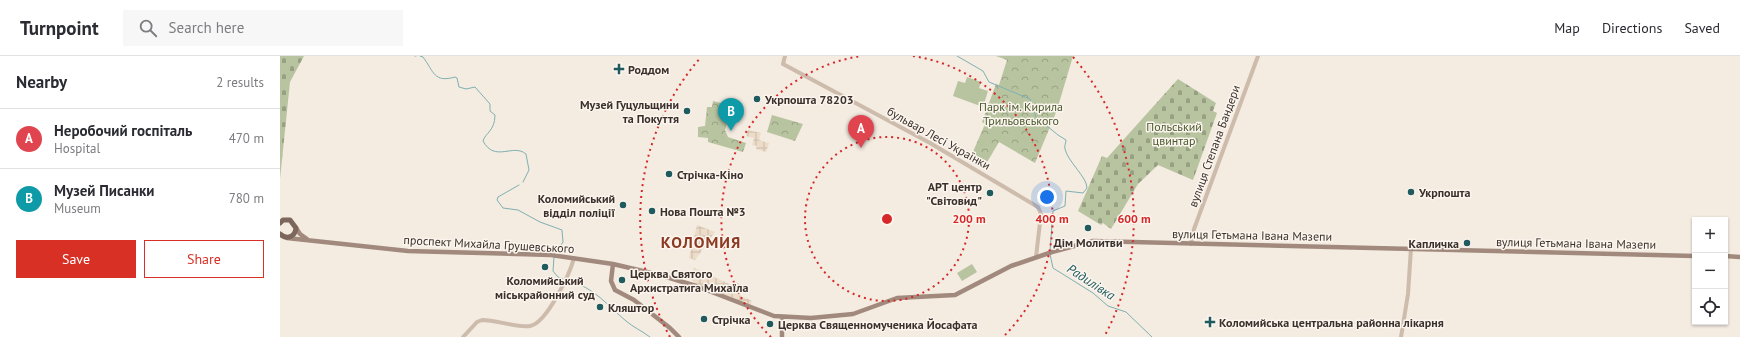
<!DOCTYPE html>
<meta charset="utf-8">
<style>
body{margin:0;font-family:"PT Sans",sans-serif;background:#f7f7f7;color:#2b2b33}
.controls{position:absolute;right:12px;bottom:12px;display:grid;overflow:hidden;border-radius:0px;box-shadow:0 1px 3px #0004}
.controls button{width:36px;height:36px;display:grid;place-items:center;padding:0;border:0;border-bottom:1px solid #e1e1e2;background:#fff;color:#2b2b33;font:20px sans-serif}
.you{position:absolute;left:767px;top:141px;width:14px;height:14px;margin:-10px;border:3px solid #fff;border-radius:50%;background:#1a73e8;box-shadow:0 0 0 6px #1a73e833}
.badge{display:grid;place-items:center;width:26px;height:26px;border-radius:50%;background:#d93025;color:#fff;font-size:13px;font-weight:700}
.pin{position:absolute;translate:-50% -33px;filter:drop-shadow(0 1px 2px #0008)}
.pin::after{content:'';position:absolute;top:21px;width:14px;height:12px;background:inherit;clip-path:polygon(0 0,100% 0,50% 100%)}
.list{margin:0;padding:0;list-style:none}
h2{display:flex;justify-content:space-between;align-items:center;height:52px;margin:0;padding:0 16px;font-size:17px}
h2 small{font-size:13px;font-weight:400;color:#7c7c81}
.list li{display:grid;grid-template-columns:26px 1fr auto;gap:12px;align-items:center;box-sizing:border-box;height:60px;padding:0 16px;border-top:1px solid #e1e1e2}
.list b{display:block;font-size:15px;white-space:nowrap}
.list p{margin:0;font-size:13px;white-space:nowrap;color:#7c7c81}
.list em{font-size:13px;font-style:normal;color:#7c7c81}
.actions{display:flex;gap:8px;padding:12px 16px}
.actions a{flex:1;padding:9px 0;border:1px solid #d93025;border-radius:0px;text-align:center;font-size:14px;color:#d93025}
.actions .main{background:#d93025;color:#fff}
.icon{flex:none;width:22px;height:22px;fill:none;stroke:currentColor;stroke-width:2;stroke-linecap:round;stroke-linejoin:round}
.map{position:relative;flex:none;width:1460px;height:281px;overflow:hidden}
header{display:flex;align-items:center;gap:24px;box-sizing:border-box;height:56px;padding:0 20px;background:#fff;border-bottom:1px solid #e1e1e2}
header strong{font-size:19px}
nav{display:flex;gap:22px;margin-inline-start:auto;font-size:14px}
.search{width:280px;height:36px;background:#f7f7f7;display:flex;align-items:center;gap:10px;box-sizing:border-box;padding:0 14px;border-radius:0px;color:#7c7c81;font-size:15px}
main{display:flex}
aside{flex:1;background:#fff}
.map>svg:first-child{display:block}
</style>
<header>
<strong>Turnpoint</strong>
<div class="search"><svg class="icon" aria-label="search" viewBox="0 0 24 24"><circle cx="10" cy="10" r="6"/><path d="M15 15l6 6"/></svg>Search here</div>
<nav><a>Map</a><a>Directions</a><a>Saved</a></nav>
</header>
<main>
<aside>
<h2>Nearby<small>2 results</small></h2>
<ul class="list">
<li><span class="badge" style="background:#e0444e">A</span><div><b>Неробочий госпіталь</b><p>Hospital</p></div><em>470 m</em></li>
<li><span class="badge" style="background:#0f9aa8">B</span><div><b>Музей Писанки</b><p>Museum</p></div><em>780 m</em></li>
</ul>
<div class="actions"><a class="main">Save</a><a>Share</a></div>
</aside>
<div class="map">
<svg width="1460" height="281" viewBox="0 0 1460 281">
<defs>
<pattern id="forest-crowns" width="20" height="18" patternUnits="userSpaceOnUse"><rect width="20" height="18" fill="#b8c4a0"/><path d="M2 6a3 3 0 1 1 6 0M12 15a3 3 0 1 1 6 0" fill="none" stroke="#97a083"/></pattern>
<pattern id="cemetery-stones" width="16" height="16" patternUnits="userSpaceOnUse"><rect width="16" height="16" fill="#b8c4a0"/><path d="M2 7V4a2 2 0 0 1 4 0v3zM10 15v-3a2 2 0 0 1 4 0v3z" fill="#97a083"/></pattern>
<pattern id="plaza-grid" width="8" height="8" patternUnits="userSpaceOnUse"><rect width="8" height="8" fill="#ecdcc8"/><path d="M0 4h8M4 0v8" fill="none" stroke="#cbbdac"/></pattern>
</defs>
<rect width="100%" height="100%" fill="#f4ebe1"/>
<path fill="url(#forest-crowns)" d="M716 0H793L777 54 755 107 719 86 703 113 689 105 705 68 702 66 716 28 719 29 727 4Z
M433 45 445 48 443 55 455 59 453 65 447 68 445 74 448 81 466 87 463 96 428 86V82L418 81V71L425 70 427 51H432Z
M492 59 523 68 515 85 487 76Z"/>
<path fill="url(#cemetery-stones)" d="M0 0H24L10 26 0 123Z
M898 23 936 47 933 55 937 57 913 124 878 109 858 128 831 173 823 167 821 169 798 155 822 100 827 102Z"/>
<path fill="#b8c4a0" d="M687 21 701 26 699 32 708 35 703 51 673 40 678 25 685 27Z
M692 208 697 216 682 225 677 217Z"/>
<path fill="url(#plaza-grid)" d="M468 74 481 77 479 84 489 87 486 96 476 93 477 90 472 89 474 82 466 80Z
M417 169 435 176 415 204 409 202Z
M414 212 454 230 456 226 463 230 459 239 472 245 470 250 414 227 410 220Z"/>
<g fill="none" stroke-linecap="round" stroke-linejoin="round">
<path stroke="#7fb0b2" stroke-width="1" d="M135 0H136
M140 0 143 1C154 16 154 27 175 21L177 22 179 31 186 33 195 31 210 48V55L215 59C215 75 205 77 203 85 215 107 233 87 246 98L249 114 243 126
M677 0 703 15 709 26 750 43 756 61 778 79 786 84C786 87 784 90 785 93 788 106 807 121 807 132L803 137 786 135 785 150 773 155 770 195
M239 129 218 141 217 144 223 152 238 154 260 166 282 174 283 186 275 198
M770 198 773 212 813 237 828 250 846 256 872 281
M274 201 273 215 278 221 283 223
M289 225C314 231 328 250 346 265 353 271 362 275 370 281"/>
<path stroke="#cdbbac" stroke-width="4" d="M505 0 503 8 650 87 758 151 761 158 756 201
M911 188 914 173 978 0
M183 281 197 266 202 264C216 264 238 272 250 270 267 267 290 217 294 202
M1121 281 1128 238 1131 192"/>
<path stroke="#a18a7d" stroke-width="4.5" d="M16 172 20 178 27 183
M7 182 128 195 271 199 333 208 380 219 416 230 494 260 531 262 573 258 617 242 675 239 731 210 772 196 813 185 1415 200
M1445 200 1460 201
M333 208 331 225 335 234 354 244 390 272 399 281
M502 281V262"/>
<path stroke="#7d675c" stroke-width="5" d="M0 167 3 164H10L16 172C15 181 7 184 0 178"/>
</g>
<g fill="none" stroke="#d62828" stroke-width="2" stroke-dasharray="2 4">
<circle cx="607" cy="163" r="82"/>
<path d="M491 281A165 165 0 0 1 581 0M633 0A165 165 0 0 1 723 281"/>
<path d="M390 281A247 247 0 0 1 421 1M793 1A247 247 0 0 1 824 281"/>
</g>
<g fill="#1f5a5e" stroke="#fbf5ee" stroke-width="1.5">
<path d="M337 7h4v4h4v4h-4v4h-4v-4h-4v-4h4z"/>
<circle cx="477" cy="43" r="4"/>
<circle cx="407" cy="55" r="4"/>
<circle cx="389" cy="118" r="4"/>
<circle cx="1131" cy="136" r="4"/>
<circle cx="710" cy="137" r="4"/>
<circle cx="343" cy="149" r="4"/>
<circle cx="372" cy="155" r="4"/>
<circle cx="808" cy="172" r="4"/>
<circle cx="1187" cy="187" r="4"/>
<circle cx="265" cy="211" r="4"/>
<circle cx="342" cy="224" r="4"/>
<circle cx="320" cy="251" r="4"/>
<circle cx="424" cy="263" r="4"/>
<path d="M928 260h4v4h4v4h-4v4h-4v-4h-4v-4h4z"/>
<circle cx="490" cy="268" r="4"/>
</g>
<g text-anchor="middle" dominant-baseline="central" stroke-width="3" stroke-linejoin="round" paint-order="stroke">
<g font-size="12" font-weight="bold" fill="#3b302b" stroke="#fbf5ee" text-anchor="start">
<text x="348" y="13">Роддом</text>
<text x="485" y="43">Укрпошта 78203</text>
<text x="399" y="48" text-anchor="end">Музей Гуцульщини<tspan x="399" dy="14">та Покуття</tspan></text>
<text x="397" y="118">Стрічка-Кіно</text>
<text x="702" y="130" text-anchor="end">АРТ центр<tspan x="702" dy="14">"Світовид"</tspan></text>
<text x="1139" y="136">Укрпошта</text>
<text x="335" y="142" text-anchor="end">Коломийський<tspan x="335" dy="14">відділ поліції</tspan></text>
<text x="380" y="155">Нова Пошта №3</text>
<text x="808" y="186" text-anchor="middle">Дім Молитви</text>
<text x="1179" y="187" text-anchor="end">Капличка</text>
<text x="350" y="217">Церква Святого<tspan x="350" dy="14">Архистратига Михаїла</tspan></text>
<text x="265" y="224" text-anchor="middle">Коломийський<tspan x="265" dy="14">міськрайонний суд</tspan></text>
<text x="328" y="251">Кляштор</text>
<text x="432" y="263">Стрічка</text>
<text x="939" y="266">Коломийська центральна районна лікарня</text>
<text x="498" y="268">Церква Священномученика Йосафата</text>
</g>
<g font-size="12" fill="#4a5a2e" stroke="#fbf5ee">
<text x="741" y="50">Парк ім. Кирила<tspan x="741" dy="14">Трильовського</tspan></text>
<text x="894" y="70">Польський<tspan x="894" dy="14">цвинтар</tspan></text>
</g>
<g font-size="12" fill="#3b302b" stroke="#fbf5ee">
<text transform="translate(659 82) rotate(29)">бульвар Лесі Українки</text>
<text transform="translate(934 90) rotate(-70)">вулиця Степана Бандери</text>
<text transform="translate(972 179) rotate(1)">вулиця Гетьмана Івана Мазепи</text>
<text transform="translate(1296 187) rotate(1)">вулиця Гетьмана Івана Мазепи</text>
<text transform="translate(209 188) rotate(3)">проспект Михайла Грушевського</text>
</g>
<g font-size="13" font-style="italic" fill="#1f5a5e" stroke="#fbf5ee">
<text transform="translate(811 226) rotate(33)">Радилівка</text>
</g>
<g font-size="16" font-weight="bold" letter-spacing="1" fill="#8c3b22" stroke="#fbf5ee">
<text x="421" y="186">КОЛОМИЯ</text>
</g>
</g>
<circle cx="607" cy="163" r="6" fill="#d62828" stroke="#fbf5ee" stroke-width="2"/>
<g font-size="12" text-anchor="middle" font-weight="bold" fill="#d62828" stroke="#fbf5ee" stroke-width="3" stroke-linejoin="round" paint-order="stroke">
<text x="689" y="167">200 m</text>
<text x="772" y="167">400 m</text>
<text x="854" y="167">600 m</text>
</g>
</svg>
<div class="controls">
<button>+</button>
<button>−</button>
<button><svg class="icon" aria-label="locate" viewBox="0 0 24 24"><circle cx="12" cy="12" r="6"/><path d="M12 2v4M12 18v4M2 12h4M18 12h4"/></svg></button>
</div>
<div class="you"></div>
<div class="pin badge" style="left:581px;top:92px;background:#e0444e">A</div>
<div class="pin badge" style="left:451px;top:75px;background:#0f9aa8">B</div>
</div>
</main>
